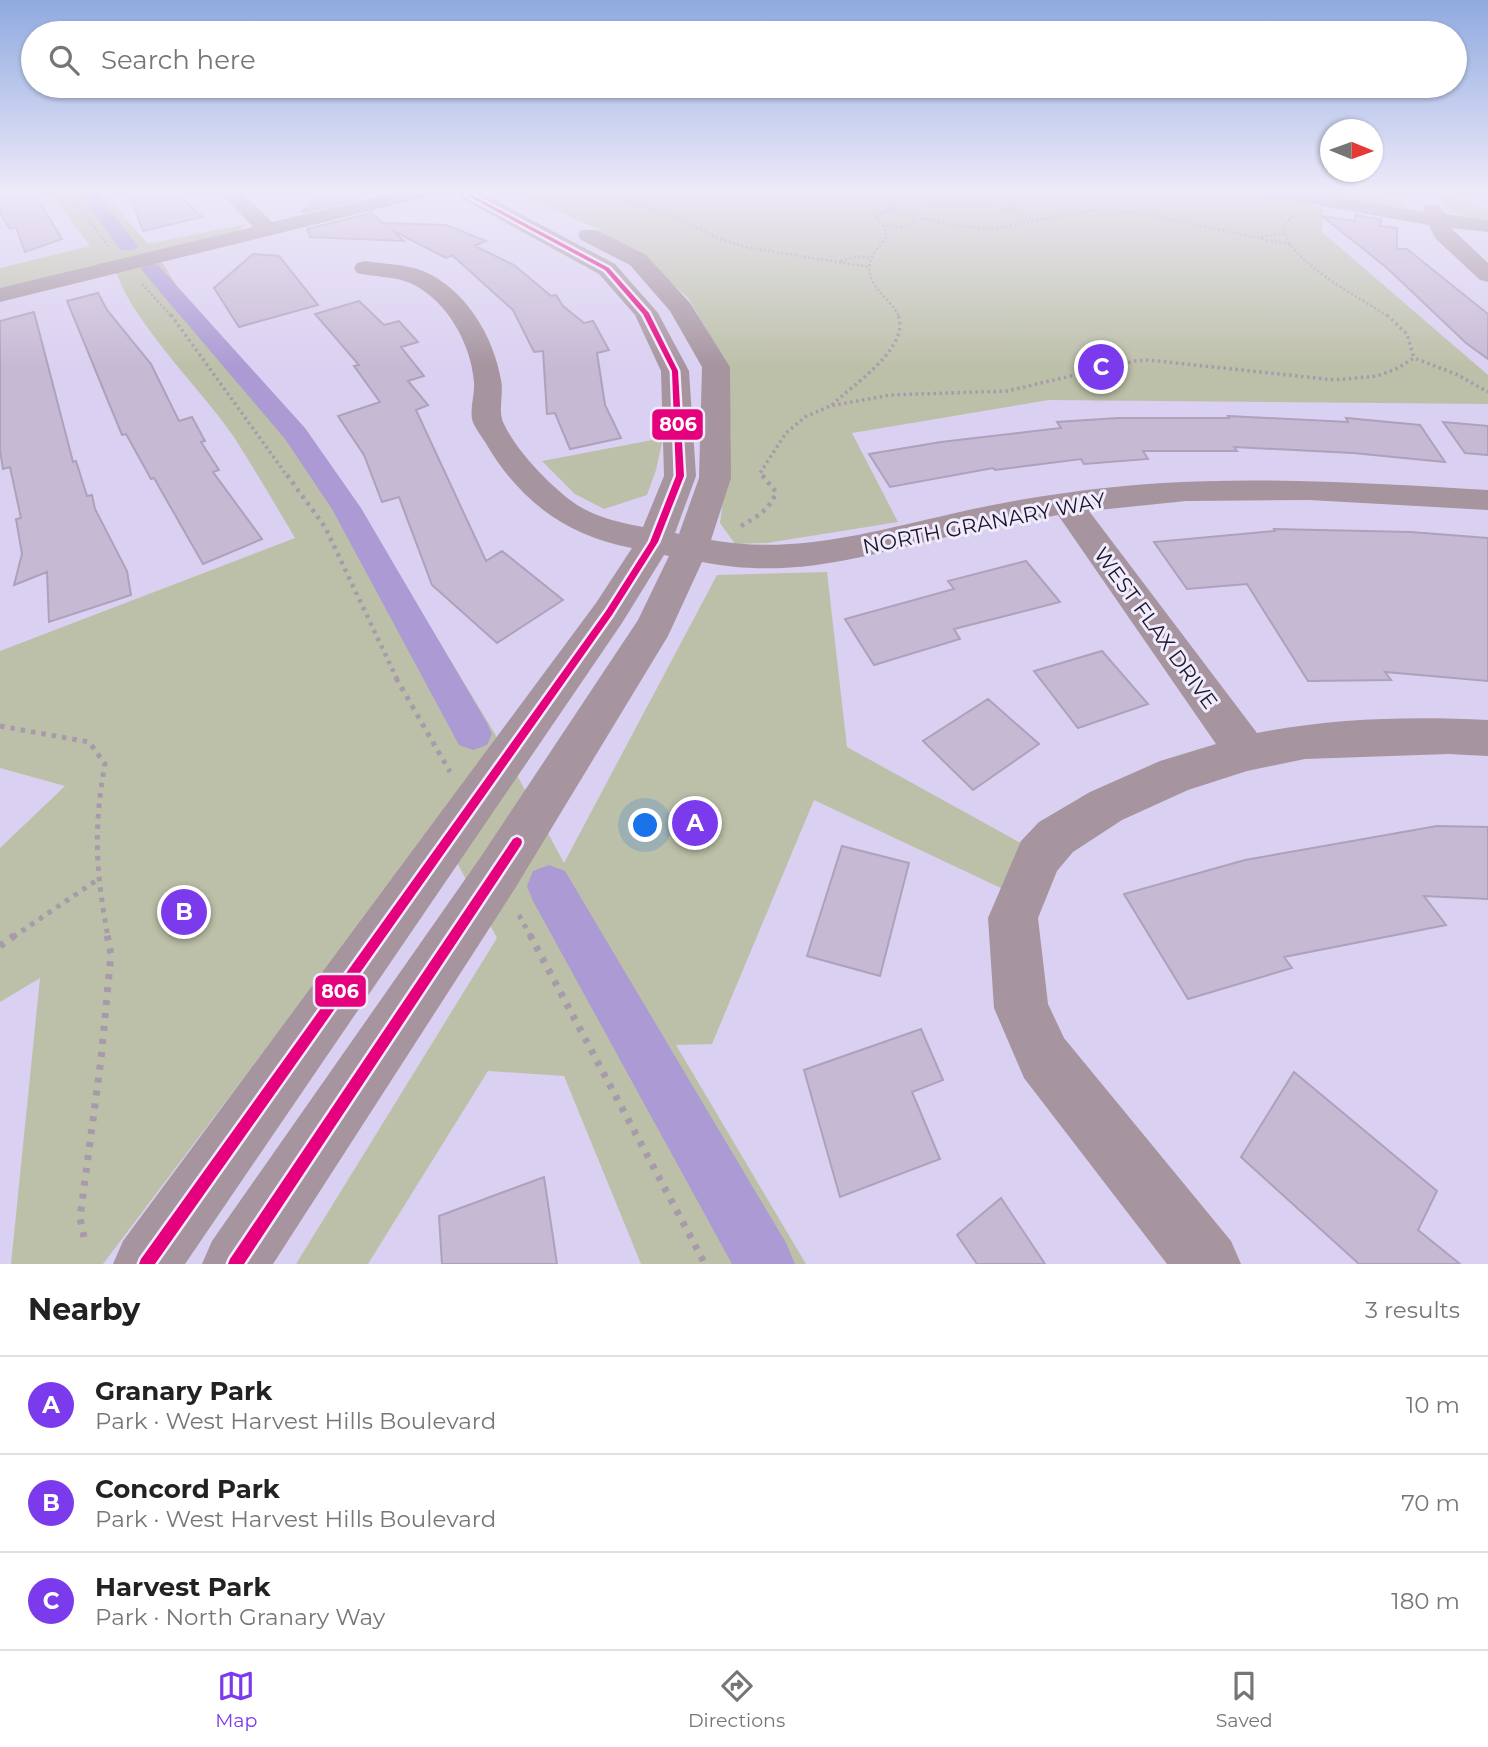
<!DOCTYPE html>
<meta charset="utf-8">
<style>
body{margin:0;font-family:Montserrat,sans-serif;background:#f2f2f2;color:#222}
.compass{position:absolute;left:1320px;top:119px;width:63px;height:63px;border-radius:50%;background:#fff;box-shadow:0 2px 5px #0004;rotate:91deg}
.you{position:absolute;left:646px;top:826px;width:24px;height:24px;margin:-18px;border:5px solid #fff;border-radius:50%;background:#1a73e8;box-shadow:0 0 0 10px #1a73e833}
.badge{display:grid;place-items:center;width:46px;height:46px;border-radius:50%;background:#7c3aed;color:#fff;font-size:23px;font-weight:700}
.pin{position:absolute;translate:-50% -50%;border:4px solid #fff;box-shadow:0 2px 7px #0006}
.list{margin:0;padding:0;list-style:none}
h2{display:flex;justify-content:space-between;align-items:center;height:91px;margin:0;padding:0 28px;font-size:30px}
h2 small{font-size:23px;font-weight:400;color:#767676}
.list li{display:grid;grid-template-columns:46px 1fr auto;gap:21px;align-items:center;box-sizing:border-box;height:98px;padding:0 28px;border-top:2px solid #e0e0e0}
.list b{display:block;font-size:26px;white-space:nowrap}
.list p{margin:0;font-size:23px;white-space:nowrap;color:#767676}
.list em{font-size:23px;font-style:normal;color:#767676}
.icon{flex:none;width:38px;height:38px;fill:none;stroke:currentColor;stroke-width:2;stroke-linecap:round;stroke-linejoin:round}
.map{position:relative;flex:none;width:1488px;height:1264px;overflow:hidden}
.search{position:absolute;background:#fff;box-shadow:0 2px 5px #0004;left:21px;right:21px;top:21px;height:77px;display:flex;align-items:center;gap:18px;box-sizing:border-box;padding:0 24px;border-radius:38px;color:#767676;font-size:26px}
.sheet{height:385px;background:#fff}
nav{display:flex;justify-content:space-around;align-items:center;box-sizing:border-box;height:98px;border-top:2px solid #e0e0e0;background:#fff;font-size:19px;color:#767676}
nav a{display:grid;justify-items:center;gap:4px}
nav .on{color:#7c3aed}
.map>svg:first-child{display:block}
</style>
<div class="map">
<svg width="1488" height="1264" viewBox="0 0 1488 1264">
<rect width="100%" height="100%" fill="#dad0f1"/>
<path fill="#bdc0a8" d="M50 191H101L148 244 247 224 238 231 151 253 164 265 181 293 304 428 363 515 495 734 564 863 717 575 827 572 847 747 1028 847 1003 889 814 800 712 1044 676 1045 806 1264H641L564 1076 488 1071 368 1264H296L497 938 436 823 103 1264H11L40 978 0 1002V848L65 786 0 768V651L295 538C275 504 255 470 234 437 204 392 121 311 114 262L0 288V268L90 246Z
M513 191H1251L1323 208 1322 232 1488 375V404L1049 400 852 433 898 522 767 543 735 544 720 523 731 437 723 358 688 298 646 260 598 229Z
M1297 191H1334L1408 204 1403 208Z
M1437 191H1457L1461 203 1488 210V221C1465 217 1446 215 1437 191Z
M663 438 656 470 647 495 604 509 575 494 542 461Z"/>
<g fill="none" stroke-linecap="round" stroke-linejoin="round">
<path fill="#ab9ad3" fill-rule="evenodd" d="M77 191H95L138 246 135 250H121Z
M151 263 158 265 305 428 361 508 487 723 492 734 487 745 473 750 459 745 332 509 285 439 144 273 141 269 144 265Z
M549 865 565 871 786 1243 795 1264H732L533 901 527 886 533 871Z"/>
</g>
<path fill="#c6b9d4" stroke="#ada1bb" stroke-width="2" d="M0 191H33L62 239 25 252 16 227 10 229 0 213Z
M128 191H174L202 217 143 231Z
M327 191H345L355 200 302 212Z
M371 213 383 223 446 225 486 241 475 246 514 265 551 296 556 295 563 306 584 323 593 321 609 350 597 353 605 405 621 438 570 449 555 413 547 414 543 351 534 352 513 310 452 255 446 258 392 230 404 241 310 237 307 229Z
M1355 215 1381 219 1380 226 1397 228V249H1407L1488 314V359L1466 343 1387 268 1322 216 1355 221Z
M253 254 279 256 318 305 239 327 214 288Z
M98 293 107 310 151 364 179 421 192 417 205 441 201 442 219 470 213 472 262 539 203 564 154 478 151 479 126 434 122 435 67 301Z
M359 301 384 325 399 321 418 342 401 347 424 376 408 381 428 405 416 410 486 561 502 551 563 600 497 643 432 585 399 497 382 502 364 455 338 416 380 402 354 366 359 365 315 314Z
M34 312 73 462 76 461 87 496 92 495 95 509 127 571 131 595 49 622 47 572 14 585 22 554 16 519 21 518 10 467 3 469 0 450V321Z
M1228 416 1348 422 1346 418 1420 425 1445 462 1353 453 1234 447 1237 451H1143L1148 459 1084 464 1081 459 995 470 993 468 890 487 869 454 941 442 1061 428 1057 422 1118 418H1229Z
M1443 422 1488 426V455L1465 453Z
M1274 529 1411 532 1488 538V681L1385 672 1391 680 1308 681 1247 584 1187 589 1154 542 1275 531Z
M1026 561 1060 602 954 629 960 639 874 665 845 619 954 589 948 581Z
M1102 651 1148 704 1078 728 1034 671Z
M988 699 1039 744 973 790 923 741Z
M1437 826 1488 827V899L1424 896 1446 925 1284 957 1292 968 1188 999 1124 894 1245 860Z
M842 846 909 863 880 976 807 956Z
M921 1029 943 1080 912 1092 940 1159 840 1197 804 1070Z
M1294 1072 1437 1191 1418 1230 1460 1264H1359L1241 1157Z
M544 1177 557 1264H442L439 1216Z
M1001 1198 1045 1264H977L957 1235Z"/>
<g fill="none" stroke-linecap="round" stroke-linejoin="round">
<path stroke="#a79aab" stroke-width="2.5" stroke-dasharray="2 2.5" stroke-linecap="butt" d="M67 191 108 246
M562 191 634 203 671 215 720 239 745 247 869 267
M887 191 893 210
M927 191 949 192 964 197 967 202 1009 209
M1006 191 1018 202 1009 209 1033 219
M931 193 927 201C941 208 953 209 967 202
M886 211H899L914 216 916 221C902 229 887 230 875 217Z
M1293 216 1283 226C1288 263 1360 297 1389 317
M916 218 970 227 996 228 1089 211 1137 212 1291 245
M883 225 887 236C882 244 874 251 871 259 862 285 891 297 899 317
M1261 237 1284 233
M841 261 858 256 871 258
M142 284 172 317"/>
<path stroke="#a79aab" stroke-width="3.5" stroke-dasharray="2.5 3.5" stroke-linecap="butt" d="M171 315 288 477
M1387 315 1407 334 1414 358
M832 405C852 385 911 348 898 315
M764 477 760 473 786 433 805 417 830 406 890 395 1007 391 1135 361 1148 360 1335 380 1377 376 1396 369 1414 358 1456 374 1488 392"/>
<path stroke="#a79aab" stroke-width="4.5" stroke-dasharray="3.5 5" stroke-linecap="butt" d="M287 475 325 527 397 679
M741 526C756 517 770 510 776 492L762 475"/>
<path stroke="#a79aab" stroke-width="5" stroke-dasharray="4.5 6" stroke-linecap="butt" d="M396 678 450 772
M0 726 89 742 105 764C93 829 96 873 108 937
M519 915 531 937
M13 937 97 880"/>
<path stroke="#a79aab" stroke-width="7" stroke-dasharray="5 8" stroke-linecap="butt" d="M530 935 705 1264
M0 946 15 935
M84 1237 80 1218 101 1059 111 954 107 935"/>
<path fill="#a6949f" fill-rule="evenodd" d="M219 191H240L272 222 403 191H437L434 195 0 302V288L253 227Z
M460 191H477L615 264 658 313 689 371 696 476 675 533 679 534 699 478 702 367 670 311 630 265 581 240 578 235 581 230H597L646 255 690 303 730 367 731 478 711 540C794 555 871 532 951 514 988 505 1027 498 1065 493 1206 472 1347 482 1488 490V510L1309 500 1186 501 1089 511 1257 733C1332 718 1411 716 1488 720V756L1448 754 1305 759 1247 771 1188 790 1122 820 1073 852 1057 871 1038 918 1048 1004 1064 1038 1231 1241 1241 1264H1167L1024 1078 994 1008 988 918 1021 841 1039 822 1090 792 1160 761 1216 744 1058 515C1022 522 986 528 951 536 863 556 794 580 702 562L668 636 514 890 273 1264H202L212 1241 480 858 638 620 669 556 664 555 622 623 185 1264H113L123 1241 596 603 632 548C568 536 522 503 488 447 484 439 474 428 472 419 470 407 475 394 474 382 471 343 446 299 410 283 394 276 373 277 357 273L354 268 357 263 365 261C383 264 406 264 423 271 465 288 494 337 501 380 504 393 498 410 503 422 516 451 551 487 577 505 596 517 621 523 643 527L664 476 661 371 635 315 599 274 461 198 458 194Z
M1261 191H1304L1423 212 1425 205H1439L1445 214 1488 220V232L1451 228 1488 263V282L1480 280 1435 238 1429 225 1271 197 1264 195Z"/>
<defs>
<path id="bus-1" d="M468 193 609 268 649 313 678 371 684 476 658 542 612 615 155 1264H139L141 1259 606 611 650 542 676 476 672 371 643 314 605 270 466 195Z
M517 837 521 839 522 842 521 845 244 1264H228L230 1259 513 839Z"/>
</defs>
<use href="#bus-1" stroke="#f0ecfb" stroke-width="5"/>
<use href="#bus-1" fill="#e5007d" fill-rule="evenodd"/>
</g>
<linearGradient id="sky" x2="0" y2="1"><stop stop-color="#8faae0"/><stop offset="0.52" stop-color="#eeeaf9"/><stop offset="1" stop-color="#eeeaf9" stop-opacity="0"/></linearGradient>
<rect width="1488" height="368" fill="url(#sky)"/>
<g text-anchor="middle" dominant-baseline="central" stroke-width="6" stroke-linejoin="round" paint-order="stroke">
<g font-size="21" fill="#1d142f" stroke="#f0ecfb">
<text transform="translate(984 523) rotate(-11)">NORTH GRANARY WAY</text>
<text transform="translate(1156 628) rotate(54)">WEST FLAX DRIVE</text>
</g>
</g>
<g stroke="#f0ecfb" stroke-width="2.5">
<rect x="651" y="408" width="53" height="33" rx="7" fill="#e5007d"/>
<rect x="314" y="974" width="53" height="34" rx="7" fill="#e5007d"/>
</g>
<g font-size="19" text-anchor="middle" font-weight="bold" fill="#fff">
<text x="678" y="431">806</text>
<text x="340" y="998">806</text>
</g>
</svg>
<svg class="compass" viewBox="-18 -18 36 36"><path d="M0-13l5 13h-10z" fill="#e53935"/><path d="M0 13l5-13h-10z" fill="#767676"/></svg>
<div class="you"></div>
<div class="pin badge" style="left:695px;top:823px">A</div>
<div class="pin badge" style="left:184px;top:912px">B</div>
<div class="pin badge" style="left:1101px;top:367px">C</div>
<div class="search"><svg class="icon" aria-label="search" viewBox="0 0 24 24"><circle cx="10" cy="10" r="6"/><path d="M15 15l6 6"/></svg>Search here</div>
</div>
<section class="sheet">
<h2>Nearby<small>3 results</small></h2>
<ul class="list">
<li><span class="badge">A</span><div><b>Granary Park</b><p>Park · West Harvest Hills Boulevard</p></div><em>10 m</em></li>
<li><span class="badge">B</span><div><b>Concord Park</b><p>Park · West Harvest Hills Boulevard</p></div><em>70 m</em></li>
<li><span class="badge">C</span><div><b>Harvest Park</b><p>Park · North Granary Way</p></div><em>180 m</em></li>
</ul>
</section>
<nav>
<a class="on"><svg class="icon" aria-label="map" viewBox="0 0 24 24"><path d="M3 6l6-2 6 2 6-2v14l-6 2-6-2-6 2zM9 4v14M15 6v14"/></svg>Map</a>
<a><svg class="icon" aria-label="directions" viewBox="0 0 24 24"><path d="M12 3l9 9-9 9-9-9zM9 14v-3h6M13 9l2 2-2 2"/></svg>Directions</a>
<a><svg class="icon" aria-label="saved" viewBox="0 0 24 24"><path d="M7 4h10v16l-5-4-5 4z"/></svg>Saved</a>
</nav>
